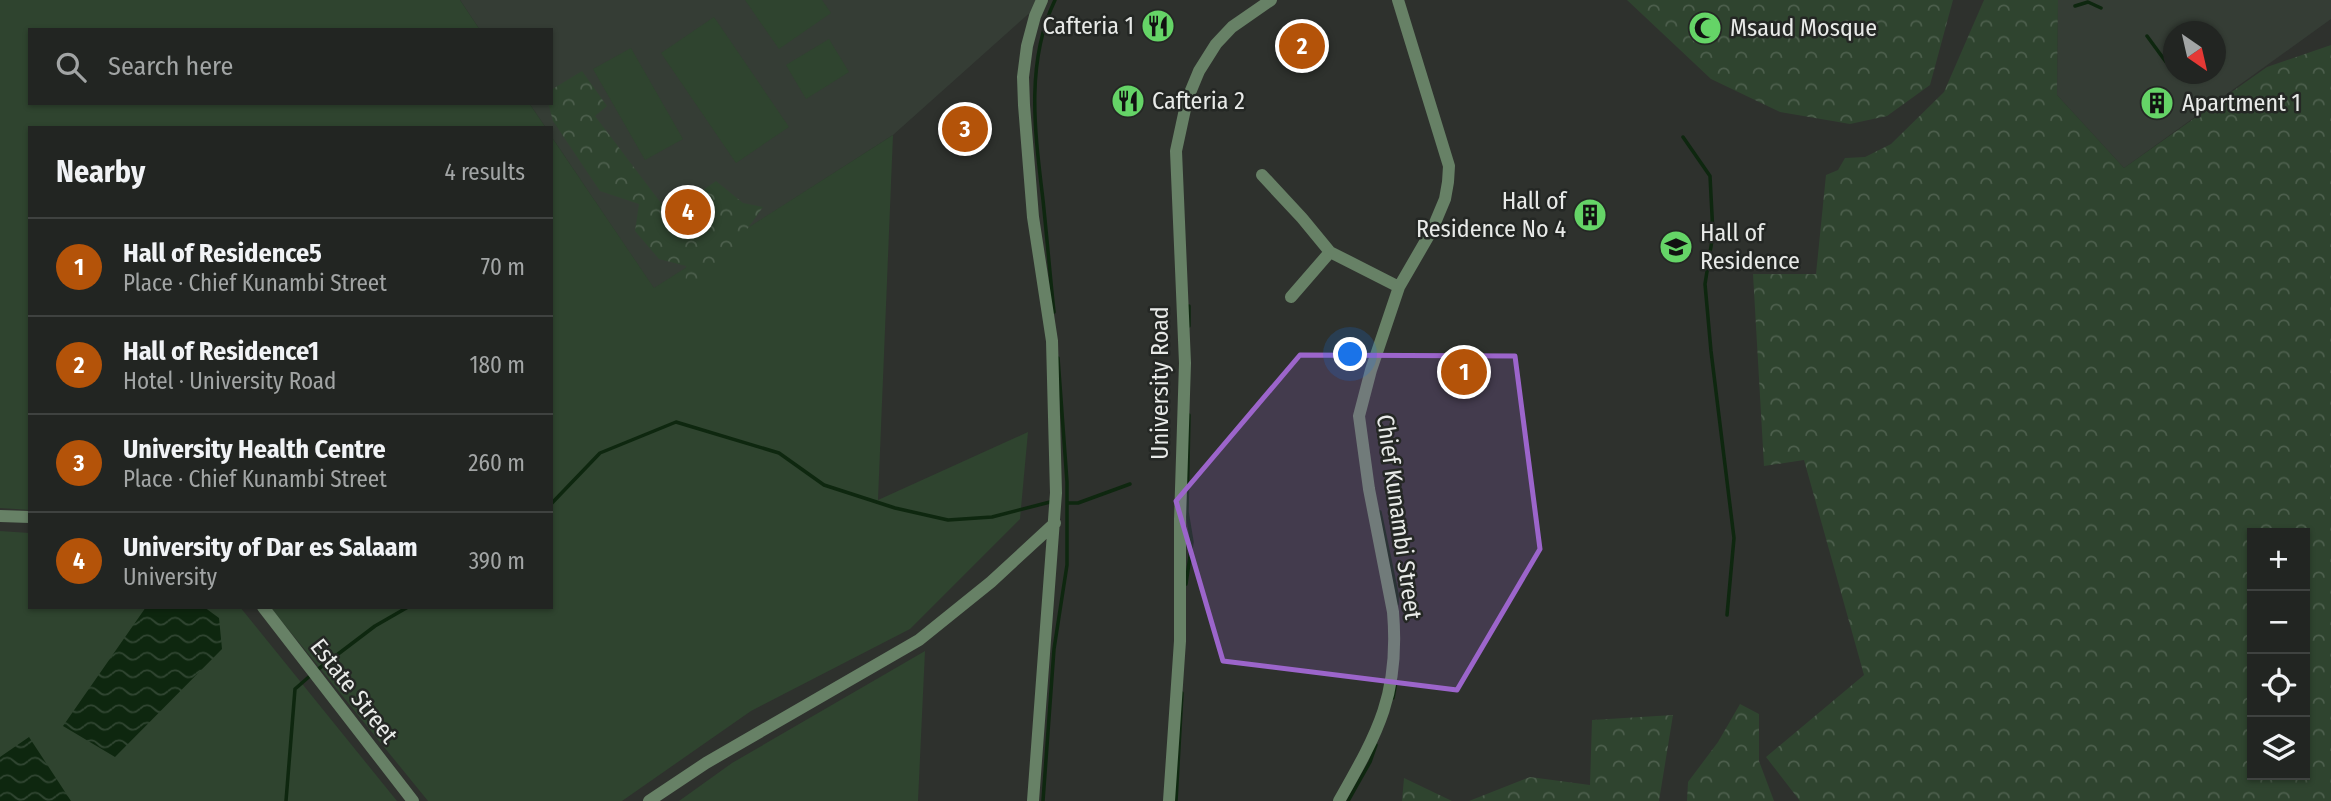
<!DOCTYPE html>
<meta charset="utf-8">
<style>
body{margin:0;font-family:"Fira Sans Condensed",sans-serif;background:#2a2d2a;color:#f1f3f6}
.controls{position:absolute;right:21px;bottom:21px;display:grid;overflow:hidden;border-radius:0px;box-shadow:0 2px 5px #0004}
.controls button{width:63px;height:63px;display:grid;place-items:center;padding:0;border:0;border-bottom:2px solid #3f4240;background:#222522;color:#f1f3f6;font:35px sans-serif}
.compass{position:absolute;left:2163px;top:21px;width:63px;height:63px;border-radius:50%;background:#222522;box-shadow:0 2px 5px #0004;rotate:146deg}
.you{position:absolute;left:1351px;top:355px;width:24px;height:24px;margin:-18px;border:5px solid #fff;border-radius:50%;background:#1a73e8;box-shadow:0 0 0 10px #1a73e833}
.badge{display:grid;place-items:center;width:46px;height:46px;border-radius:50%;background:#b45309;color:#fff;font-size:23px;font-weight:700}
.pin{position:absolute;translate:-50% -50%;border:4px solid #fff;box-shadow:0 2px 7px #0006}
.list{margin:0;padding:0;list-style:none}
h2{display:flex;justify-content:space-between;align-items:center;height:91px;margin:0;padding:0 28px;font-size:30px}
h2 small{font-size:23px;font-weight:400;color:#a2a5a5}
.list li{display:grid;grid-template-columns:46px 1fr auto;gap:21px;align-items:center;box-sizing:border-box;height:98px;padding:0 28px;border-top:2px solid #3f4240}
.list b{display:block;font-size:26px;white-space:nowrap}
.list p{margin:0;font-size:23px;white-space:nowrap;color:#a2a5a5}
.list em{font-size:23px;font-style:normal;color:#a2a5a5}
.icon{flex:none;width:38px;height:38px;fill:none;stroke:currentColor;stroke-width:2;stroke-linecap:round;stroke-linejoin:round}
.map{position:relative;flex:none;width:2331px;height:801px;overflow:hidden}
.search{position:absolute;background:#222522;box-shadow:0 2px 5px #0004;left:28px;top:28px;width:525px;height:77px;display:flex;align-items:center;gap:18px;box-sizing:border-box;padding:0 24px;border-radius:0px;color:#a2a5a5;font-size:26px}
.panel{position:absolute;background:#222522;box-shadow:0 2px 5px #0004;left:28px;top:126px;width:525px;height:483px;border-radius:0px}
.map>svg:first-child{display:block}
</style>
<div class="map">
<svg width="2331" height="801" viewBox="0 0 2331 801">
<defs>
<pattern id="forest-crowns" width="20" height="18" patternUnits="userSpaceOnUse" patternTransform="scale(1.75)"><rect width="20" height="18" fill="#2f442f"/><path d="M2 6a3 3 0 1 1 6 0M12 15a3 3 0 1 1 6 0" fill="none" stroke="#4d5f4d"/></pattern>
<pattern id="water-waves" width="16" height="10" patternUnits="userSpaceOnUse" patternTransform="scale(1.75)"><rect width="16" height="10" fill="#0e270f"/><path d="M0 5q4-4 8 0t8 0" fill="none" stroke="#314632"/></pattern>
</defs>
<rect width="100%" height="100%" fill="#2e312d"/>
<path fill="#353d35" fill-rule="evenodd" d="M460 0H1044L893 135 654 289 551 136V128H546L529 103H551V30H480Z
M2058 0H2331V19L2124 168 2057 95ZM2174 32H2216V74H2174Z"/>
<path fill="#2f442f" d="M0 0H460L480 30H30V103H529L546 128H30V510L0 508Z
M745 0H822L831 13 779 49Z
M714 17 789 127 736 163 661 53Z
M829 39 849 72 806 99 786 65Z
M631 48 683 139 645 160 593 69Z
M893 135 878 500 1028 432 1020 519 910 629 751 711 622 801H428L270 607H551V136L654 288Z
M0 531 30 533V607H240L397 801H0Z
M925 651 918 801H679L732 763Z"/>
<path fill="url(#forest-crowns)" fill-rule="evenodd" d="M1627 0H1953L1930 85 1887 116 1850 124 1780 112 1711 79Z
M1984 0H2058L2057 95 2124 168 2267 67 2331 45V801H1800L1766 757 1864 675 1804 460 1764 466 1753 274H1816L1826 175 1838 170 1845 158 1865 157 1891 144 1944 92ZM2305 533V775H2252V533Z
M582 71 607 106 595 116 667 211 689 200 716 181 743 203 763 207 743 235 735 263 685 294 686 266 659 259 635 231 639 204 600 191 553 121 548 103H551V90Z
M1740 704 1759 714V761L1774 801H1687L1688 782 1718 742Z
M1673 715 1659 801H1469L1530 777 1590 785 1592 720Z
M1404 778 1452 801H1402Z"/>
<path fill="url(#water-waves)" d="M146 607H204L219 618 222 649 115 757 63 726Z
M29 737 71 801H0V757Z"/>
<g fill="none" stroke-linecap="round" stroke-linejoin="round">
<path stroke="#0e270f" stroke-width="3.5" d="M2075 6 2088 2 2101 8
M2147 36 2166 62
M1683 137 1710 176 1713 234 1705 284 1711 351 1734 538 1727 615
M1189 306V326
M1054 312C1050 275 1047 238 1043 200 1035 133 1025 63 1055 0
M1067 503H1078L1130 484
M551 504 600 453 676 422 779 453 824 485 895 508 948 520 992 517 1050 502
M1380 512 1397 594V604
M1186 584 1192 542 1187 512 1189 415
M317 670 375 626 408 607
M1393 698 1396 682
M286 801 295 689 311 675
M1043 801 1054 649 1067 565V482L1058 358
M1176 801 1182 693
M1348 801 1370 762 1376 745"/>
<path stroke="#678166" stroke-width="12" d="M1262 175 1302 218 1330 252 1399 287
M1291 297 1330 252
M0 516 30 517
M263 607 413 801
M649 801 706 763 919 640 991 582 1055 523
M1033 801 1056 493 1052 341 1033 217 1024 105 1023 77 1027 46 1035 16 1042 0
M1169 801 1180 641V520L1185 363 1176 151 1187 100 1199 71 1216 44 1232 27 1271 0
M1339 801C1378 732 1400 694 1393 612L1369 489 1359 416 1371 370 1399 287 1432 230 1445 199 1448 182 1449 166 1398 0"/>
</g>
<path fill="#9c65cb" fill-opacity="0.2" stroke="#9c65cb" stroke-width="5" stroke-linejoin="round" d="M1300 355 1515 356 1540 549 1457 690 1223 661 1176 501Z"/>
<defs>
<symbol id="restaurant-disc" viewBox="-11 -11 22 22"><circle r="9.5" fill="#65d467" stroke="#242724"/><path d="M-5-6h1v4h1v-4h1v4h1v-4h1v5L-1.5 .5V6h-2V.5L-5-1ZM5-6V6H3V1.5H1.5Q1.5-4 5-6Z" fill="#111"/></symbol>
<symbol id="mosque-disc" viewBox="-11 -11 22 22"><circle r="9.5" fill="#65d467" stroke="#242724"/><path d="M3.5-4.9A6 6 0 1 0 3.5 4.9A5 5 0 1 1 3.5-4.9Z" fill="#111"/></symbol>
<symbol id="building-disc" viewBox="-11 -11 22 22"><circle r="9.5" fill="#65d467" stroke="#242724"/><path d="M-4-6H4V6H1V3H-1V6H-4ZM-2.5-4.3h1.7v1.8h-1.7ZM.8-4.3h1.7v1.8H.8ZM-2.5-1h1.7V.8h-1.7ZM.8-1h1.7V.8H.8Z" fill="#111"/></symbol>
<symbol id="university-disc" viewBox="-11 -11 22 22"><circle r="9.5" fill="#65d467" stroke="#242724"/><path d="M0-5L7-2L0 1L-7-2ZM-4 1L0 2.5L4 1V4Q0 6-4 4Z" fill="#111"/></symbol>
</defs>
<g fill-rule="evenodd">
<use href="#restaurant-disc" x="1139" y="7" width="38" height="38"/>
<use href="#mosque-disc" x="1686" y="9" width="38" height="38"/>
<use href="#restaurant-disc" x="1109" y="82" width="38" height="38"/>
<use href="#building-disc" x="2138" y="84" width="38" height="38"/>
<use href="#building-disc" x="1571" y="196" width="38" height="38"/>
<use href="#university-disc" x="1657" y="228" width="38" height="38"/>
</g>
<g text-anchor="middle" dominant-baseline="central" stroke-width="5" stroke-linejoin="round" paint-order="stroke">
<g font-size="24" fill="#e8eae8" stroke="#242724" text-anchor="start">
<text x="1134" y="26" text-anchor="end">Cafteria 1</text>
<text x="1730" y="28">Msaud Mosque</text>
<text x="1152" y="101">Cafteria 2</text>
<text x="2182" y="103">Apartment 1</text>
<text x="1566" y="201" text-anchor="end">Hall of<tspan x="1566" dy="28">Residence No 4</tspan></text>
<text x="1700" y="233">Hall of<tspan x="1700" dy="28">Residence</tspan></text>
</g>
<g font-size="24" fill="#e8eae8" stroke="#242724">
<text transform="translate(1160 383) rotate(-90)">University Road</text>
<text transform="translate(1399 517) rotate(82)">Chief Kunambi Street</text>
<text transform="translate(354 691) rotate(52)">Estate Street</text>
</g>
</g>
</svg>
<div class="controls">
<button>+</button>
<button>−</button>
<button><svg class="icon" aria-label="locate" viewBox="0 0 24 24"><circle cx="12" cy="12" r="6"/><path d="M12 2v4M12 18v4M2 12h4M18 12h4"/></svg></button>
<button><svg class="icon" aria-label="layers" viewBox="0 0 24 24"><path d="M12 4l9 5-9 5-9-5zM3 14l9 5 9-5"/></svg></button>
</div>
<svg class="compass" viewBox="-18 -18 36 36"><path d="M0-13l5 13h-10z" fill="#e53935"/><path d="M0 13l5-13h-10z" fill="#a2a5a5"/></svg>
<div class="you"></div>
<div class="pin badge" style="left:1464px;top:372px">1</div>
<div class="pin badge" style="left:1302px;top:46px">2</div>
<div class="pin badge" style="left:965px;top:129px">3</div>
<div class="pin badge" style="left:688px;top:212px">4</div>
<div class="search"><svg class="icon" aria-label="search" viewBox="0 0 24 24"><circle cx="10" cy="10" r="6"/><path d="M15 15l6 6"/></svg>Search here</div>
<section class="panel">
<h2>Nearby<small>4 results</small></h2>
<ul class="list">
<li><span class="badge">1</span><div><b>Hall of Residence5</b><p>Place · Chief Kunambi Street</p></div><em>70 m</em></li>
<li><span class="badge">2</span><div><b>Hall of Residence1</b><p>Hotel · University Road</p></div><em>180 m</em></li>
<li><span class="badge">3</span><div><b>University Health Centre</b><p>Place · Chief Kunambi Street</p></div><em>260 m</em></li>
<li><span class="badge">4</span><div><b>University of Dar es Salaam</b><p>University</p></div><em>390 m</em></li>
</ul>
</section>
</div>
